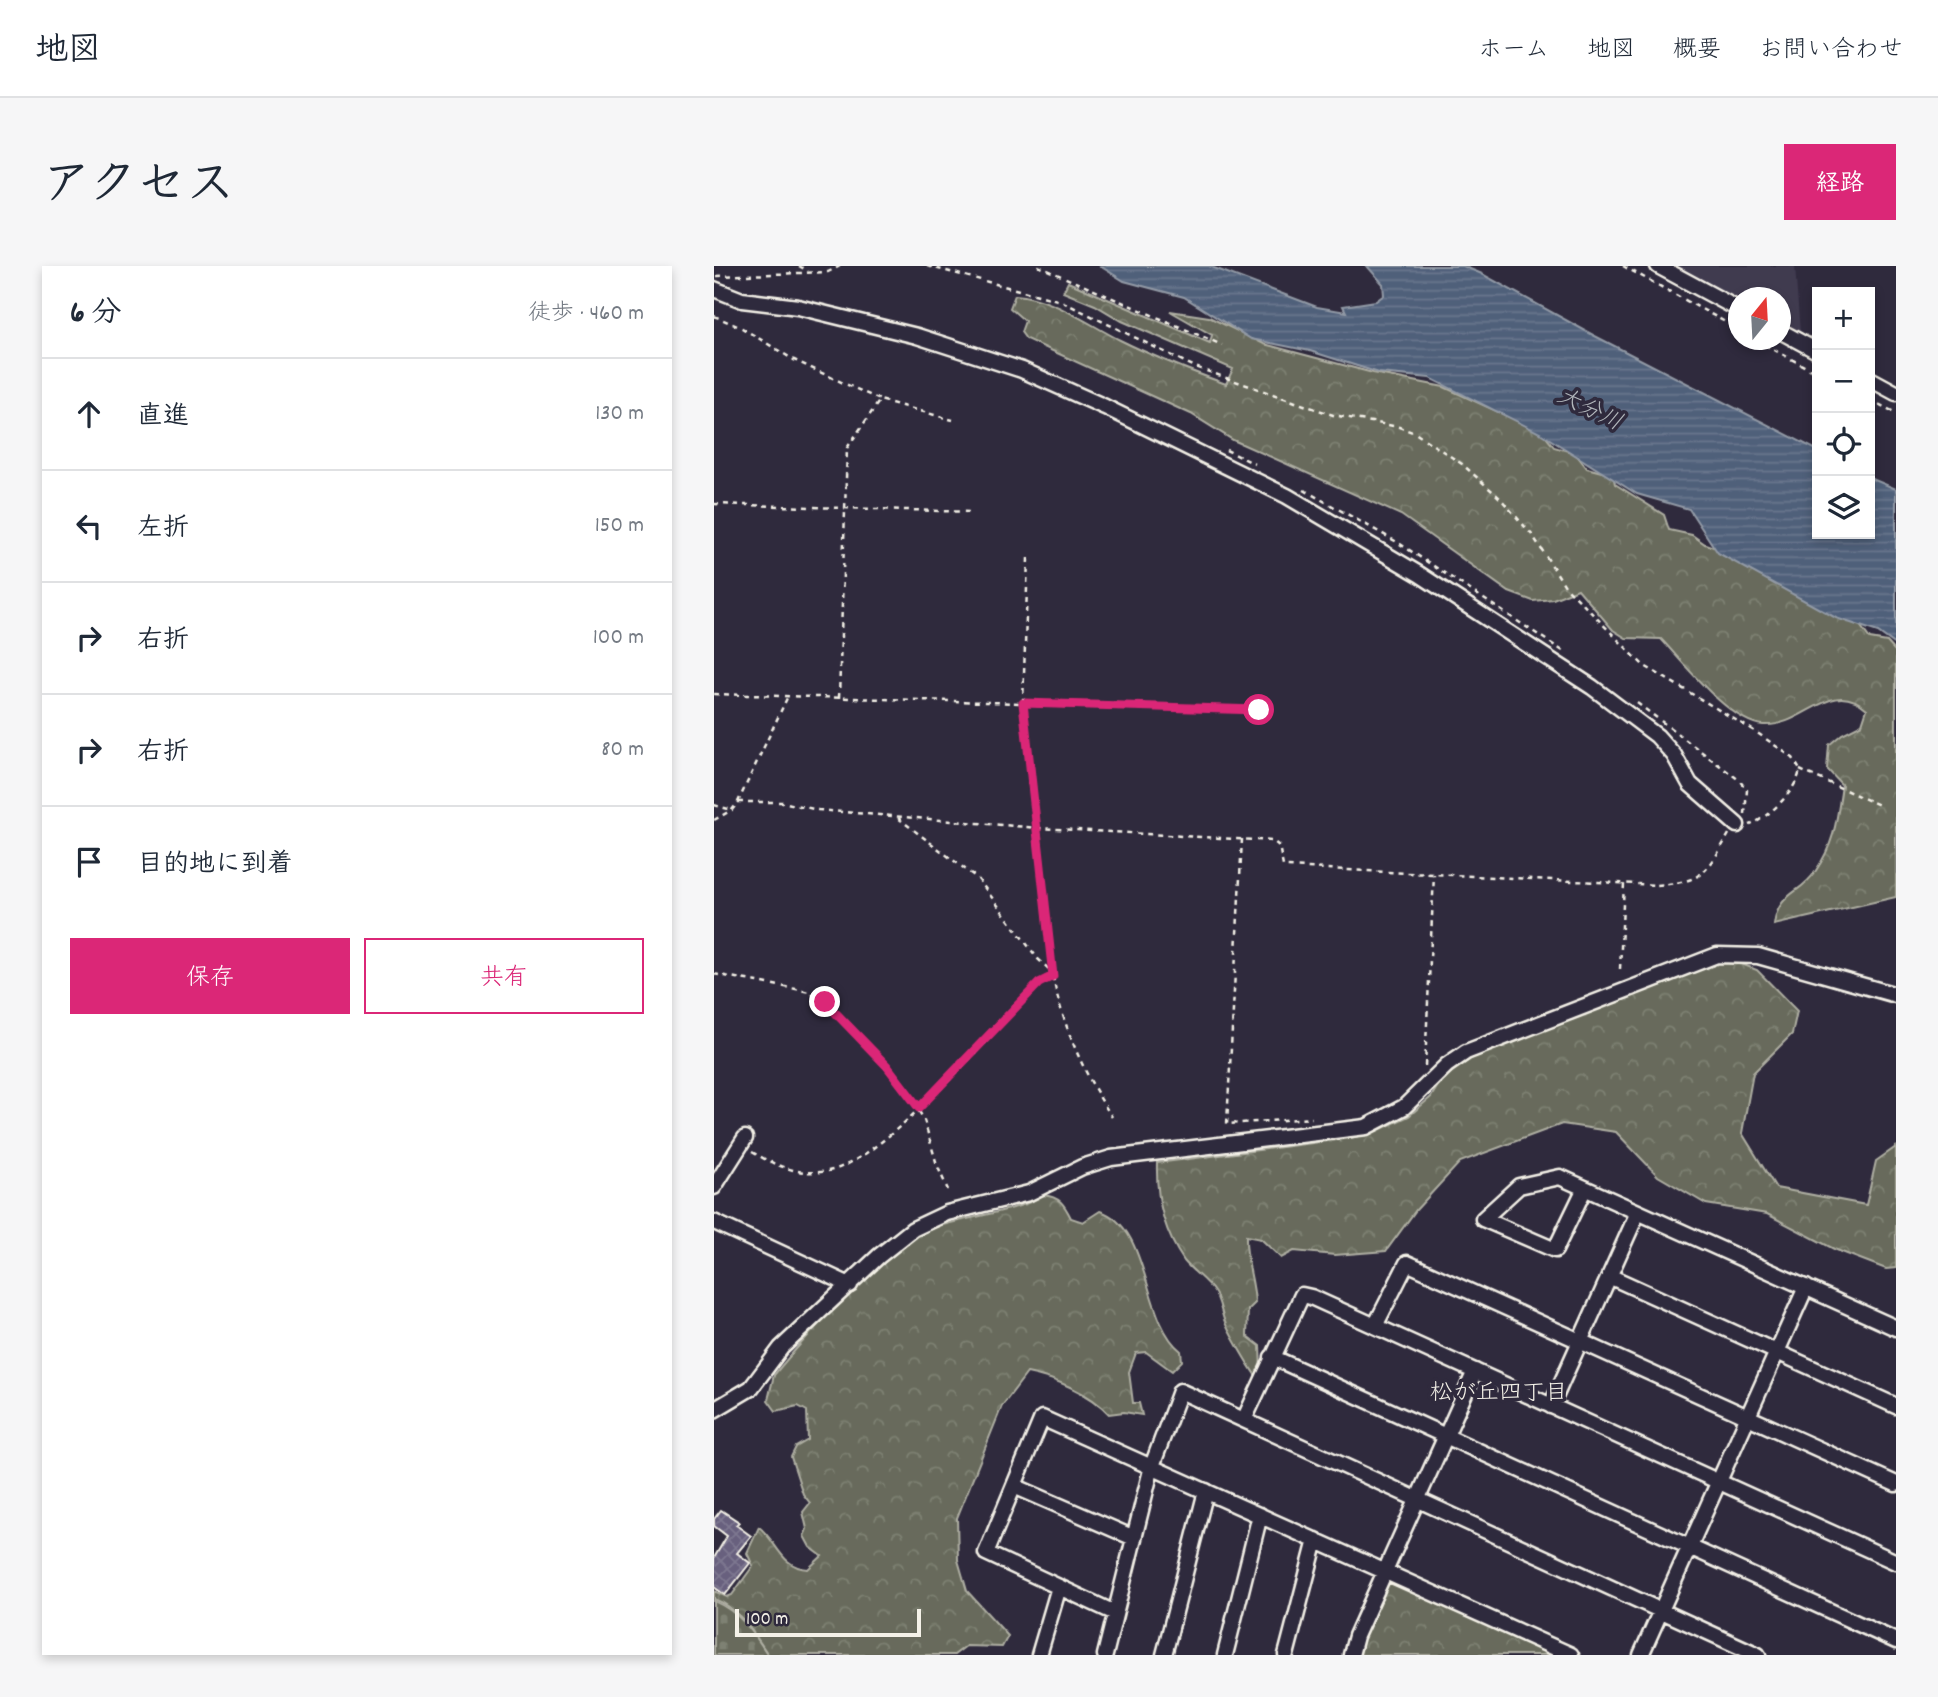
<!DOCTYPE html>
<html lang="ja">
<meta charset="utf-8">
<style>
body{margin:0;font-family:Dekko,"Klee One",sans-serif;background:#f6f6f7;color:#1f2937}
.controls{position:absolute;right:21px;top:21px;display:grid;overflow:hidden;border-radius:0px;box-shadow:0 4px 10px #0003}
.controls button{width:63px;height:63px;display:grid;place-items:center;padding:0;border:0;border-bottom:2px solid #e0e1e3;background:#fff;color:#1f2937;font:35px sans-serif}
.compass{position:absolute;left:1014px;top:21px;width:63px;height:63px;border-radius:50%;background:#fff;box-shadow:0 4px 10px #0003;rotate:18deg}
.scale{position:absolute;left:21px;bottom:18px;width:186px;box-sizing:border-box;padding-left:7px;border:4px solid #f4f1e8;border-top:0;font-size:19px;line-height:24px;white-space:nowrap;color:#f4f1e8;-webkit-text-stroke:5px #2f2a3d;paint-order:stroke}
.stop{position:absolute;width:21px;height:21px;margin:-16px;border:5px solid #db2777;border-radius:50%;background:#fff}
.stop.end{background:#db2777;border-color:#fff;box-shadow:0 2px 7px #0008}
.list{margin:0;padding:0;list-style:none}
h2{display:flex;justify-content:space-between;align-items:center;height:91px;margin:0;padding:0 28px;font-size:30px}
h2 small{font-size:23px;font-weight:400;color:#747a83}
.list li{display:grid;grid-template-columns:46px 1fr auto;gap:21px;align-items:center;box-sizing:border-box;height:112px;padding:0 28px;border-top:2px solid #e0e1e3}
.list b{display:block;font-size:26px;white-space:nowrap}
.list em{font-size:23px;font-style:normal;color:#747a83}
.actions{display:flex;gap:14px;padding:21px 28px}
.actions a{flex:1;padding:16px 0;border:2px solid #db2777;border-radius:0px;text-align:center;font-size:24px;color:#db2777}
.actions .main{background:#db2777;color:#fff}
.icon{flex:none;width:38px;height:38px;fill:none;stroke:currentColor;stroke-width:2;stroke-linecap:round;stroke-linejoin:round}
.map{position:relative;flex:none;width:1182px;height:1389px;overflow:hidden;border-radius:0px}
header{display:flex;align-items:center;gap:42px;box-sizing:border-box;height:98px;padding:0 35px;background:#fff;border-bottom:2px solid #e0e1e3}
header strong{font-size:33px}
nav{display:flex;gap:38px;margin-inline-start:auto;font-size:24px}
.intro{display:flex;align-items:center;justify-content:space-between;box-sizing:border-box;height:168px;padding:0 42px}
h1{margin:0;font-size:49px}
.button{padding:18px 32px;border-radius:0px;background:#db2777;color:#fff;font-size:24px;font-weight:700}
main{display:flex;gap:42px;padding:0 42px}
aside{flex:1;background:#fff;border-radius:0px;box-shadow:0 4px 10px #0003}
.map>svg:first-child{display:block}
</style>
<header>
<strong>地図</strong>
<nav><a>ホーム</a><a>地図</a><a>概要</a><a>お問い合わせ</a></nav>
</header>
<div class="intro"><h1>アクセス</h1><a class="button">経路</a></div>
<main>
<aside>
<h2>6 分<small>徒歩 · 460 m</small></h2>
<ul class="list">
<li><svg class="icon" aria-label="ahead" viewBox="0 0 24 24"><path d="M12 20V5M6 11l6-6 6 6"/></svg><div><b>直進</b></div><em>130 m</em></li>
<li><svg class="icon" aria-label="left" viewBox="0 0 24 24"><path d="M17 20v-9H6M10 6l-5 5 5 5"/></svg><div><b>左折</b></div><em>150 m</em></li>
<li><svg class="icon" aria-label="right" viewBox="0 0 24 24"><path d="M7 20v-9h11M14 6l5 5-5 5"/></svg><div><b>右折</b></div><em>100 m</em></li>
<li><svg class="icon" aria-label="right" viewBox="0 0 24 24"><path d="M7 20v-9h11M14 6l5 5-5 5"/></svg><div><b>右折</b></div><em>80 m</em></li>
<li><svg class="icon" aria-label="arrive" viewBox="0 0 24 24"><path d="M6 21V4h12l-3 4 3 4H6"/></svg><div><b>目的地に到着</b></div></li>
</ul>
<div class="actions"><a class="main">保存</a><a>共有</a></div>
</aside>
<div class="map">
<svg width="1182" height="1389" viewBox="0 0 1182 1389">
<defs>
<pattern id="forest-crowns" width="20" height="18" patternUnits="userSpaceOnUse" patternTransform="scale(1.75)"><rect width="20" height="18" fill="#686b5c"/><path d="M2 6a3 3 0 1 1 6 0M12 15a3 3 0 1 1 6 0" fill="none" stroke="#7e8173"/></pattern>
<pattern id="cemetery-stones" width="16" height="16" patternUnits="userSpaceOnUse" patternTransform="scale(1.75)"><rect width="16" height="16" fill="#686b5c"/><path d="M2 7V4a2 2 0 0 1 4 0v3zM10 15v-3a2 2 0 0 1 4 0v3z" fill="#7e8173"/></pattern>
<pattern id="water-rules" width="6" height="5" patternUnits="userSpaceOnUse" patternTransform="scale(1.75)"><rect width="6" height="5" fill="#50607a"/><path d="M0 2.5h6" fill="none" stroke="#6a778d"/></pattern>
<pattern id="building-cross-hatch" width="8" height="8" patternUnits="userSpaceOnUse" patternTransform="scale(1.75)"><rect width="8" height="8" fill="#67607e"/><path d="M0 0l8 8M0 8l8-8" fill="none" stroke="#7d7790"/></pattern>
</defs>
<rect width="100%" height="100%" fill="#2f2a3d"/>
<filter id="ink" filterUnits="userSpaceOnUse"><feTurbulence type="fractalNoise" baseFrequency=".0143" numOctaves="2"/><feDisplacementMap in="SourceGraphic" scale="14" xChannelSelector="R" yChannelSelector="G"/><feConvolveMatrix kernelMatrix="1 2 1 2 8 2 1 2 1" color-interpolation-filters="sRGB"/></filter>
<g filter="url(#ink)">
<path fill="#403a50" d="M959 0H1081L1086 67 1067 57 1066 32H1024V35Z"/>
<path fill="url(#forest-crowns)" stroke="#aeaea2" stroke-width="2" d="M354 16 496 77 498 69 456 45 495 51 550 78 659 107 730 121 828 166 840 181 861 187 873 202 899 209 901 218 950 249 955 264 978 269 991 278 1031 292 1145 358 1156 373 1173 376 1182 386V631L1060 659C1064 626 1086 629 1101 606 1121 577 1123 553 1128 519L1113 503 1115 479 1128 468 1148 458 1153 443C1116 410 1090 462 1049 459 1015 456 970 397 947 373L912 372 899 364 864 323 839 333 819 335 795 326 687 249 519 174 477 148 312 73 307 66 311 55 296 42 301 29C338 31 374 58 406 74 440 91 476 105 512 118L519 103 408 55 381 39 349 26Z
M1017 694 1043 704 1083 745 1078 768 1039 807 1028 867 1062 922 1152 939 1162 895 1182 881V1002L1172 1003 1120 983 1053 948 992 938 944 910 902 866 848 858 746 896 702 944 672 985 621 989 580 985 567 992 547 973 532 970C531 994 540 1013 541 1037L534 1044 533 1070 546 1080 547 1103 543 1111C538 1106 514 1065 511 1056 507 1047 506 1034 500 1026 492 1014 479 1006 470 995 450 966 442 932 443 897L637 872 665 864 695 850 717 831 728 813 760 791 962 708Z
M329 929C346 931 350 938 357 952L369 956 386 945C437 961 428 1055 467 1085L468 1095 458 1105 432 1086 422 1087 415 1106 419 1137H425L428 1149 410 1146 395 1148C376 1127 340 1112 313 1107L288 1140 243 1252 244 1294 253 1325 294 1370 288 1381 252 1380 240 1389H54C40 1367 25 1342 0 1333V1325L13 1331 18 1329 39 1300 33 1287 45 1261C63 1275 67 1302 94 1303L108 1290 96 1281 90 1270 93 1263 89 1246 96 1237 89 1228 77 1191 82 1181 94 1174 93 1145 84 1140 62 1145 54 1134 60 1109C85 1078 174 981 207 966 239 952 308 946 329 929Z
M677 1315 843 1389H642L646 1373 671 1318Z"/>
<path fill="url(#cemetery-stones)" stroke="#aeaea2" stroke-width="2" d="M0 1335C26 1346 39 1366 54 1389H0Z"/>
<path fill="url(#water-rules)" stroke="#929aa6" stroke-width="2" d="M386 0H495L603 41 632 46 629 40 662 35 670 29 669 18 653 0H749L768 8 879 69 1103 184V268H1156V212L1182 223V379L1164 366 1122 352 1004 287 975 243 923 228 826 167 716 112 665 107 596 85 537 73 470 31 410 15Z"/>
<path fill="url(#building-cross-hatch)" stroke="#f4f1e8" stroke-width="2" d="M7 1244 25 1256 22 1259 37 1270 23 1287 36 1297 11 1329 0 1321V1292L13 1270 0 1260V1253Z"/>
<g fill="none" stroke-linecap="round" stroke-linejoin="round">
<defs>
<path id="minor" d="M944 0 1024 43
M0 23 28 34 84 41 203 70 308 104 391 141 573 230 705 308 878 421 943 470 960 489 976 518 1023 559
M1066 65 1103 85
M1156 113 1182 127
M0 921 31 872
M871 922 841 984 769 953 805 920 846 911 1182 1062
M0 956 136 1019
M895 1010 1182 1140
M661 1060 693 997 1182 1218
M558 1091 1182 1375
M837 1140 924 946
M0 1144 37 1122 67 1082 165 990 199 963 233 947 315 927 368 901 397 892 652 861 690 841 733 799 752 786 1003 689 1044 690 1182 729
M530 1154 588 1029 597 1031 1182 1296
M300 1220 420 1272
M401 1347 272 1287 328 1152 857 1389
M325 1389 345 1321
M391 1389 438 1200 466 1125 1044 1389
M450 1389 492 1225
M511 1389 546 1249
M572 1389 602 1274
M637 1389 642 1370 761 1105
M927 1389 1092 1021"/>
</defs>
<use href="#minor" stroke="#f4f1e8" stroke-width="19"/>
<path stroke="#f4f1e8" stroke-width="2.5" stroke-dasharray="5 5" stroke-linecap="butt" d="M85 0 94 5
M213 0 347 35 481 101 619 149 685 161 701 167 748 198 786 232 819 270 851 320 929 399 1042 466 1079 492 1086 504C1083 524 1055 551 1036 559
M324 0 508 79
M909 0 1024 63
M3 10 114 6 126 0
M0 50 28 62 80 94 166 134
M1042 74 1103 107
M1156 134 1182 147
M512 184 541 198
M590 224 683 276 852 387
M0 238 258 246
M314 292 309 437 338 706C347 756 370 809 398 851
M0 428 545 444
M125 432 133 182 166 134 239 154
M923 437 1025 514 1033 524 1031 548
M1086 504 1165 539
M24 536H68L104 544 325 562 559 575 565 580 569 600 572 601 943 619C990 616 993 606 1015 568
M0 539 18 544
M184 552 264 613 324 693 338 706
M0 554 18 544 24 536 74 430
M528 573 513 858 598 852
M906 703 910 617
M0 708 82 723 95 726 111 736 193 824 210 854 223 899 234 924
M711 800 720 608
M38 886C62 900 85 910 114 905 170 896 282 761 325 717L339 710"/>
<use href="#minor" stroke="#2f2a3d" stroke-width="14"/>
</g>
</g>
<g fill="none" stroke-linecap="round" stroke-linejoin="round" filter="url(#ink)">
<path stroke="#db2777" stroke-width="9" d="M111 736 173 800 205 842 325 717 339 710 309 437 545 444"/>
</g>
<g text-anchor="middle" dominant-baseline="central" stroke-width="7" stroke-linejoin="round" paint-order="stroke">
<g font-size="23" font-style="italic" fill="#b2b7bc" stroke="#2f2a3d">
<text transform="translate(875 145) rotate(26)">大分川</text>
</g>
<g font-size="23" fill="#f4f1e8" stroke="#2f2a3d">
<text x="785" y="1128">松が丘四丁目</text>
</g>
</g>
</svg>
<div class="controls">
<button>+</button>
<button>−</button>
<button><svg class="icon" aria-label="locate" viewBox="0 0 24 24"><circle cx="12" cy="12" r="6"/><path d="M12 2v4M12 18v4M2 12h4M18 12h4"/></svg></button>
<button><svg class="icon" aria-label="layers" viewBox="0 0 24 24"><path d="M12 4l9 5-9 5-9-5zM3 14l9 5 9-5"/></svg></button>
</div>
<svg class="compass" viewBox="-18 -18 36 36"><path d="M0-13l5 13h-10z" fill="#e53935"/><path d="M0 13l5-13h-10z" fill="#747a83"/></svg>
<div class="scale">100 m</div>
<div class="stop" style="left:545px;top:444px"></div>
<div class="stop end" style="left:111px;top:736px"></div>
</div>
</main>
